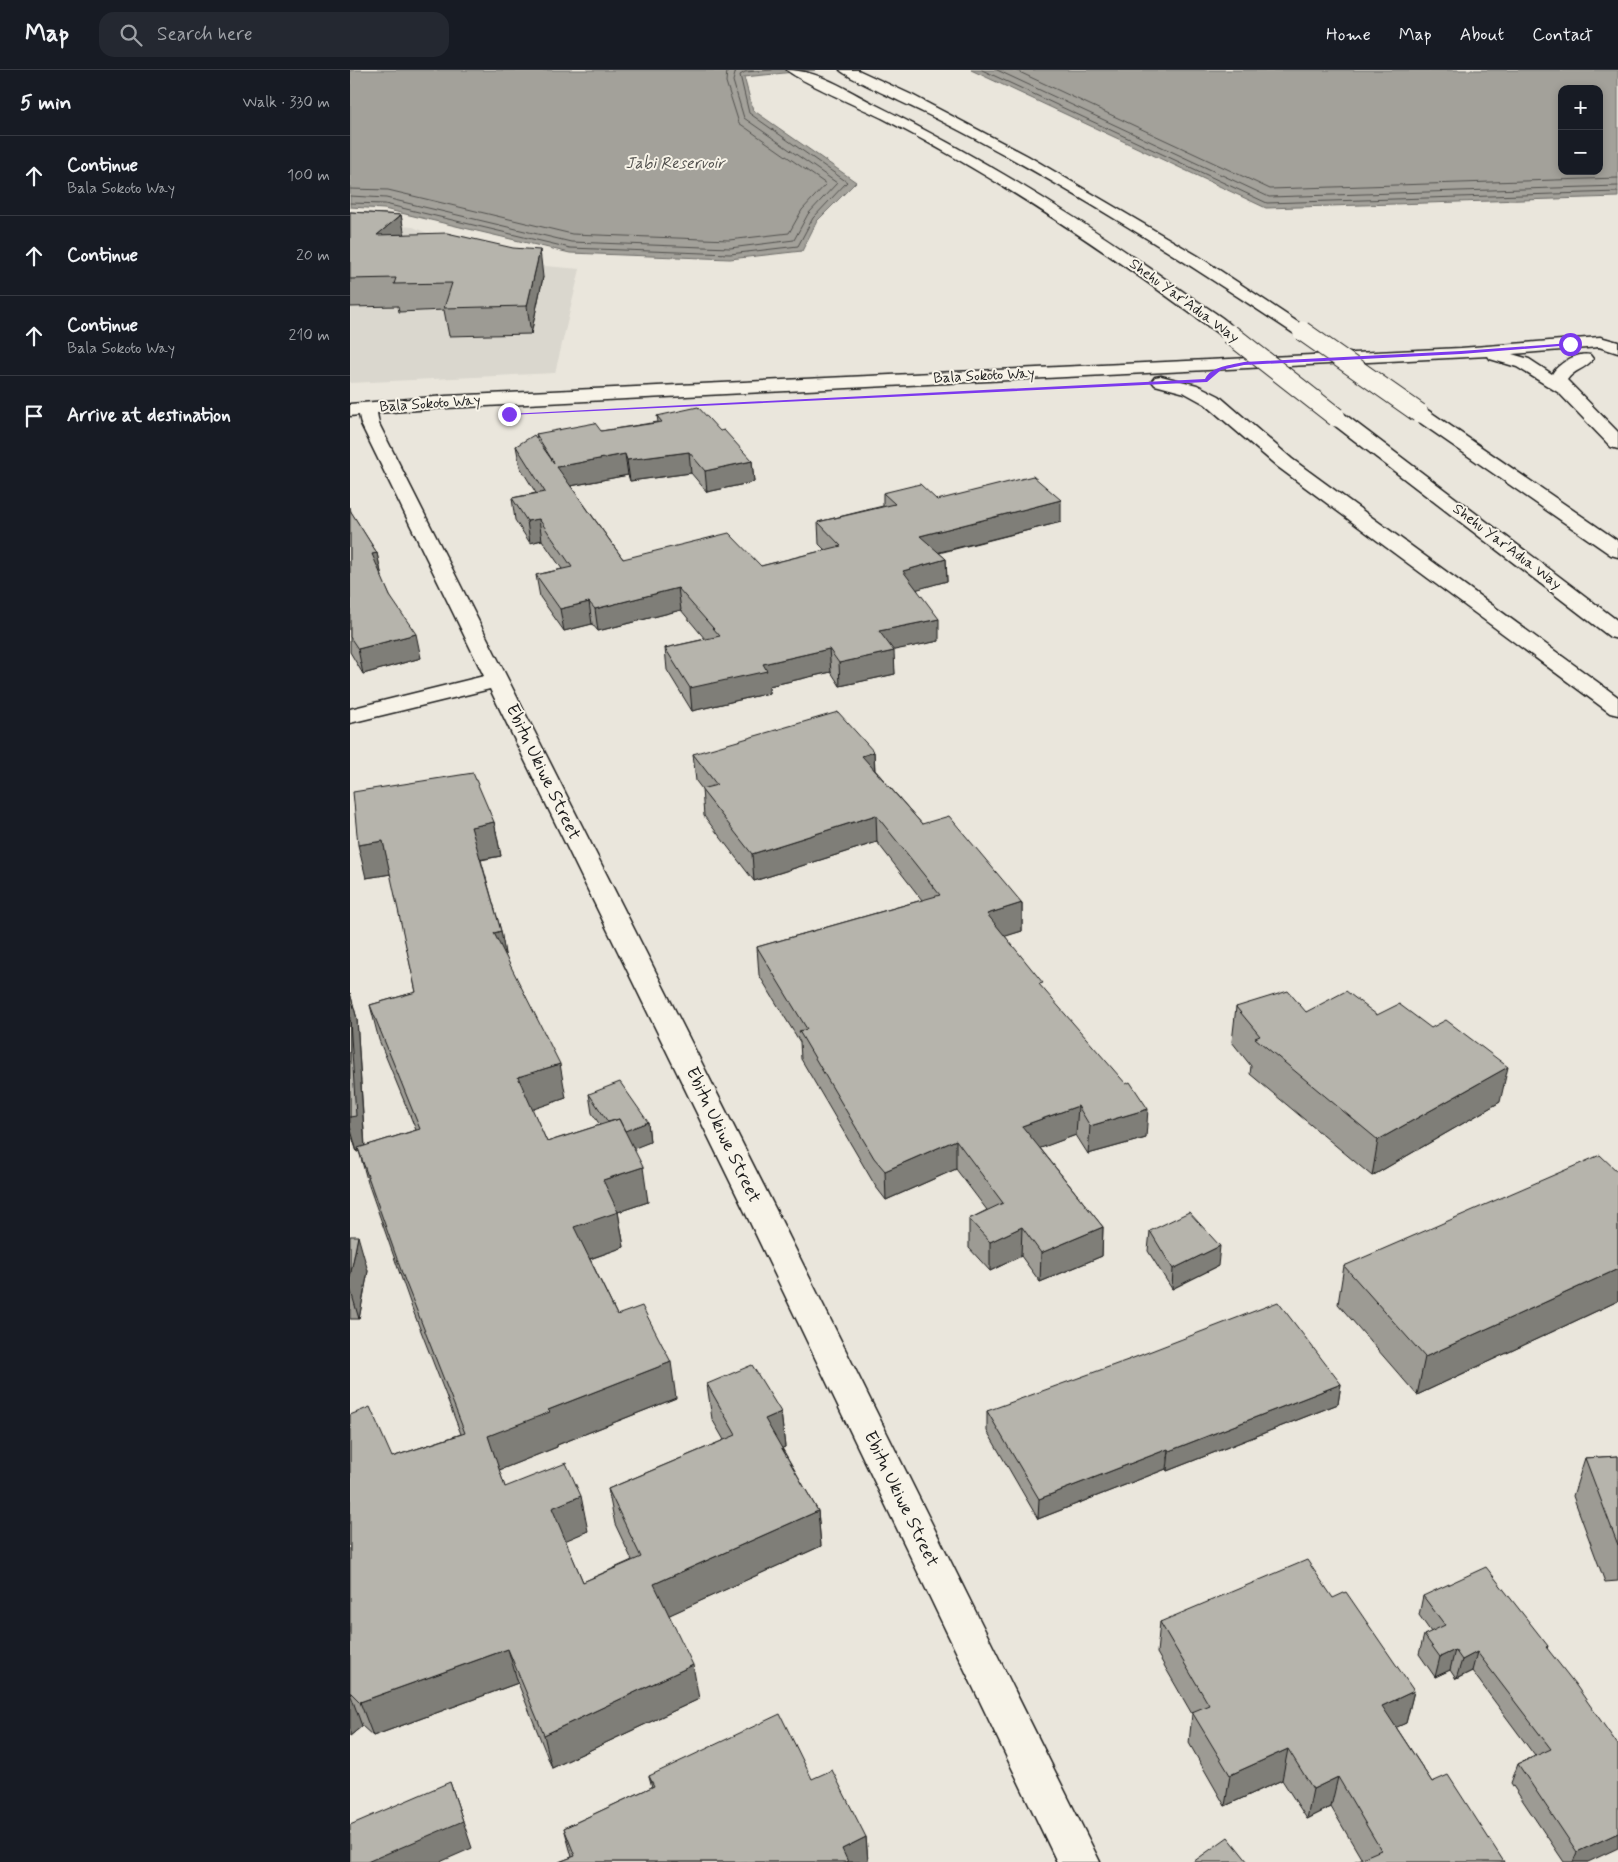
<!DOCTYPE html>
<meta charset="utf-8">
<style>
body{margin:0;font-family:Mynerve,sans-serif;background:#242831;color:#f1f3f6}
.controls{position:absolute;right:15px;top:15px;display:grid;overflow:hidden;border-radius:10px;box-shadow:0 2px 8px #0003}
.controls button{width:45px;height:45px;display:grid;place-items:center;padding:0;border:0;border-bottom:1px solid #363941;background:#171b24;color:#f1f3f6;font:25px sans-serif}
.stop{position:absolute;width:15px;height:15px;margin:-11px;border:4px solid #7c3aed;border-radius:50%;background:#fff}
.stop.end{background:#7c3aed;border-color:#fff;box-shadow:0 1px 5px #0008}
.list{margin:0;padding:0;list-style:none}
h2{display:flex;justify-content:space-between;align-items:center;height:65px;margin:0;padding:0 20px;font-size:21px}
h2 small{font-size:16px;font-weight:400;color:#9ea1a6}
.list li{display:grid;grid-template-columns:32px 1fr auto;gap:15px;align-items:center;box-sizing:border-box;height:80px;padding:0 20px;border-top:1px solid #363941}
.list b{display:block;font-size:19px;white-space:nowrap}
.list p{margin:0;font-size:16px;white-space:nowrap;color:#9ea1a6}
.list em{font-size:16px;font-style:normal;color:#9ea1a6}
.icon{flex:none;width:28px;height:28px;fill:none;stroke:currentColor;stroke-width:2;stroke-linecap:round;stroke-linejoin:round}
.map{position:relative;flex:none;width:1268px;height:1792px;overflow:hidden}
header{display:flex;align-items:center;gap:30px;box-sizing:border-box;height:70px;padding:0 25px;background:#171b24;border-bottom:1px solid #363941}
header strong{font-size:24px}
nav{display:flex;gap:28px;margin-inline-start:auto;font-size:18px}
.search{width:350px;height:45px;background:#242831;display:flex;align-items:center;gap:12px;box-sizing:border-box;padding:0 18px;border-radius:15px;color:#9ea1a6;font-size:19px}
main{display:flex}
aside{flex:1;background:#171b24}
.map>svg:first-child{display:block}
</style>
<header>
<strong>Map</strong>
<div class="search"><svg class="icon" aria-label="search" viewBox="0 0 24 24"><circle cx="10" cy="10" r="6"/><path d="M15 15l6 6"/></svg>Search here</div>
<nav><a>Home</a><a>Map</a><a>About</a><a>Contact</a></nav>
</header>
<main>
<aside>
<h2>5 min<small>Walk · 330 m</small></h2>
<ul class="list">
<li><svg class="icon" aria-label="ahead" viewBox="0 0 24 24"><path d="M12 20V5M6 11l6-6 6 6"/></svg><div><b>Continue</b><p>Bala Sokoto Way</p></div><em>100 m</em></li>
<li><svg class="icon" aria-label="ahead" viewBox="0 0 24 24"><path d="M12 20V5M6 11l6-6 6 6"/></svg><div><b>Continue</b></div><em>20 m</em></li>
<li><svg class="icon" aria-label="ahead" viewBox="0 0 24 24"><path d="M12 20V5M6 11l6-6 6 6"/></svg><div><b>Continue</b><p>Bala Sokoto Way</p></div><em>210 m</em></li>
<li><svg class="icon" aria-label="arrive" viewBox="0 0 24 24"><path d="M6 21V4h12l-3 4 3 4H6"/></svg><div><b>Arrive at destination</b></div></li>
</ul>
</aside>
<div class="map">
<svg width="1268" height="1792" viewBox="0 0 1268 1792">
<rect width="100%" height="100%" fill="#eae6dc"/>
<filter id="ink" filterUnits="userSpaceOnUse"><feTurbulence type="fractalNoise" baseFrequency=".02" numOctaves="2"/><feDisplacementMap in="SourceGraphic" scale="10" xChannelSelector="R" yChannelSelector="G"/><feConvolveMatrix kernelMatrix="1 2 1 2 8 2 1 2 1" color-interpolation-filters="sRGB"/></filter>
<g filter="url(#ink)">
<path fill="#dad7ce" d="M0 152 63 157 79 164H102L117 166 112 170 172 194 230 199 205 303 0 313Z"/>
<path fill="#a3a19a" stroke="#6d6c68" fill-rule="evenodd" d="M0 0H465L394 7 403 40 506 112 467 151 452 181 380 189 220 183 34 139 0 137Z
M621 0H1268V127L916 138ZM1212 19H1249V101H1212Z"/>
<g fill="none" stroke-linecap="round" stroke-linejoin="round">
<path stroke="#52514e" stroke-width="1" d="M632 0 917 133 1268 122
M647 0 919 127 1268 116
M665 0 920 119 1268 108
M0 119 38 120 222 164 379 170 439 163 452 140 476 114 389 53 376 12 377 0
M0 126 36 128 221 172 380 178 444 170 458 144 487 113 394 48 383 11 386 0
M0 133 35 134 220 178 380 184 448 176 463 148 497 112 399 43 390 5 395 2 422 0"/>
<defs>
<path id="minor" d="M1250 267 1268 272V283L1249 277 1162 284 1179 289 1202 304C1209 293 1227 282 1240 285L1243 289C1236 299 1223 300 1217 310L1268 362V379L1261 377 1209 323 1167 297 1140 289 1138 286 96 338 27 343 29 354 427 1142 750 1792H707L395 1142 140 619 0 653V639L134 606 11 354 9 345 0 346V334L96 326 1111 278Z
M811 306 847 315 869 326 942 389 1268 627V645L1260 643 928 397 855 334 835 323 805 315 802 311 805 307Z"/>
<path id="highway" d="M437 0C468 0 497 20 524 34 633 88 736 152 835 223 850 234 879 249 889 264L886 268H874C765 187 653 110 532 48 516 40 445 9 437 0Z
M490 0H508L562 25 678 86 848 186 961 261 958 265H946C829 187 710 111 585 48 570 40 497 8 490 0Z
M1069 337 1076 339 1268 471V487L1261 485 1062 347 1060 343 1062 339Z
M986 341 993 343 1268 551V569L1260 567 979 351 977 347 979 343Z"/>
</defs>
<use href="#minor" stroke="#1c1c1c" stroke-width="3"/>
<use href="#highway" stroke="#1c1c1c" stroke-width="3"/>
<use href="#minor" fill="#f7f3e8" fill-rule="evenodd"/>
<use href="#highway" fill="#f7f3e8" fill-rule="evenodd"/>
<defs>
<path id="highway-bridge" d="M952 261 1069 343
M880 264 986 347"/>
</defs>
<use href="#highway-bridge" stroke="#1c1c1c" stroke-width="21" stroke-linecap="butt"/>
<use href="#highway-bridge" stroke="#f7f3e8" stroke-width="19"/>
</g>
<path fill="#9d9b94" stroke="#1c1c1c" d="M0 142 51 145 54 164 193 207 181 264 99 266 94 240 49 242 48 236 0 237Z
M307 346 370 361 402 391 404 412 357 422 341 403 280 411 278 405 221 416 273 489 411 496 475 480 469 474 468 452 533 436V423L587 430 711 452 589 483 596 489 597 511 567 519 589 571 543 580 545 604 490 616 481 602 419 616V623L342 641 317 600 315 578 355 569 331 540 248 561 242 554 214 561 190 527 186 505 212 499 192 470 180 473 165 450 162 428 186 423 170 397 166 376 187 368 186 364 251 361 308 352Z
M0 437 1 442 27 483 32 507H31L40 526 71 588 13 604 0 582Z
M524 682 525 700 572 754 672 833V861L655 866 692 919 796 1068 738 1084 726 1065 690 1078 753 1157 752 1186 690 1212 671 1186 640 1201 619 1178V1149L637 1140 606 1099 536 1130 526 1117 451 989 450 972 409 905 407 877 572 830 527 772 404 811 354 746 352 719 346 711 343 684Z
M144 752 151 786 131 790 151 861 155 885 216 1028 182 1039 197 1072 250 1055 242 1043 239 1024 298 1052 300 1072 283 1078 298 1132 268 1142 274 1177 240 1189 267 1245 326 1328 207 1375V1377L149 1400 155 1417 238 1461 215 1470 233 1512 282 1490 265 1454 258 1419 374 1370 362 1349 357 1314 431 1342 435 1377 432 1378 468 1441 471 1476 319 1545 349 1629 202 1698 168 1613 23 1666 12 1656 0 1666V1345L42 1387 111 1364 62 1238 18 1113 9 1081 7 1082 0 1061V923L7 949 15 1076 66 1060 29 970 20 935 66 922 41 804 16 808Z
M886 937 956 942 1027 945 1150 1032 1022 1106 900 1004 901 996 882 972Z
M1268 1102V1231L1067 1325 988 1234 994 1196Z
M800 1161 868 1196 822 1219 798 1181Z
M0 1166 18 1201 9 1249H0Z
M991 1314 988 1334 817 1401 816 1399 688 1449 637 1361V1341Z
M1268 1386V1511L1255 1512 1223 1426 1235 1388Z
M1073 1526 1198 1576 1197 1579 1238 1792H1214L1161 1713 1168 1694 1185 1686 1122 1601 1106 1609 1100 1600 1085 1607 1069 1584 1074 1565 1081 1562 1069 1545Z
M983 1528 1064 1621 1056 1653 1046 1657 1082 1712 1154 1792 1011 1788 981 1737 957 1749 932 1710 875 1736 839 1673 842 1644 807 1583 810 1552Z
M299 1706 462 1709 516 1767 518 1792H209L222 1787 214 1758 302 1717Z"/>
<path fill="#7f7e78" stroke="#1c1c1c" d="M51 145 56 172 27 165Z
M190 180 193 207 181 264 177 236Z
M339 382 341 403 280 411 277 390Z
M275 384 278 405 210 418 207 397Z
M402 391 404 412 357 422 355 401Z
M711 430V452L570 487V466Z
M189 449 192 470 180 473 177 451Z
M27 483 32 507 27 508 22 484Z
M596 489 597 511 554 523 553 501Z
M328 518 331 540 248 561 245 539Z
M239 532 242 554 214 561 210 539Z
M589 549V571L530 583 529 561Z
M66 564 71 588 13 604 8 579Z
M479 579 481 602 419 616V623L342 641 340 618 413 594Z
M544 581 545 604 490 616 489 593Z
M524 682 525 709 512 686Z
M526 745 527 772 404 811 402 784Z
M144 752 151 786 128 790 121 757Z
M33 771 41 804 16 808 8 775Z
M672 833V861L637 872V844Z
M151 861 157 895 144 863Z
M0 923 7 949 15 1080 7 1082 0 1056Z
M210 994 216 1028 175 1042 168 1007Z
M1158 997 1150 1032 1022 1106 1028 1070Z
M728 1036 726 1065 672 1085V1056Z
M798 1039 796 1068 738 1084 740 1056Z
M298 1052 300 1072 270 1084 266 1064Z
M606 1070V1099L536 1130 535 1101Z
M293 1097 298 1132 268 1142 274 1177 231 1192 224 1157 253 1110Z
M672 1157 671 1186 640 1201V1172Z
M753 1157 752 1186 690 1212 691 1183Z
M8 1166 18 1201 9 1249 0 1218V1207Z
M870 1176 868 1196 822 1219 823 1199Z
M1268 1199V1231L1067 1325 1075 1287Z
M321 1292 326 1328 207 1375V1377L147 1401 138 1366 198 1340Z
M991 1314 988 1334 817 1401 819 1381Z
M431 1342 435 1377 419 1384 415 1349Z
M818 1379 816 1399 688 1449 689 1429Z
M231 1426 238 1461 210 1473 202 1438Z
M468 1441 471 1476 311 1549 304 1514Z
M158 1579 168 1613 23 1666 10 1632Z
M1105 1580 1100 1600 1085 1607 1090 1587Z
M1127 1582 1122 1601 1106 1609 1112 1590Z
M343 1595 349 1629 202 1698 194 1665Z
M1064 1621 1056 1653 1025 1667 1032 1636Z
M0 1623 12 1656 0 1666Z
M938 1679 932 1710 875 1736 880 1705Z
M988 1707 981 1737 957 1749 963 1719Z
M100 1712 122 1778 90 1792H17Z
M1268 1763V1778L1238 1792H1223L1227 1782Z
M516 1767 518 1792H493L492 1779Z"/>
<path fill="#b6b4ac" stroke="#1c1c1c" d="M0 142 51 145 27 165 97 163 163 178 190 180 177 236 94 238 102 213 44 214 46 208 0 209Z
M348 337 370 361 374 360 402 391 355 401 339 382 277 390 275 384 207 397 273 489 379 463 411 496 491 476 468 452 545 434 533 423 570 414 587 430 683 406 711 430 570 466 596 489 553 501 589 549 529 561 544 581 489 593 479 579 413 594 417 601 340 618 315 578 370 566 328 518 245 539 239 532 210 539 186 505 222 497 189 449 177 451 162 428 195 422 166 376 184 365 204 393 186 364 245 353 251 361 312 352 307 346Z
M0 440 27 483 22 484 40 526 66 564 8 579 0 567Z
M488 642 524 682 512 686 572 754 599 746 672 833 637 844 693 913 689 914 776 1014 780 1012 798 1039 740 1056 728 1036 672 1056 753 1157 691 1183 672 1157 640 1172 619 1149 653 1133 606 1070 535 1101 524 1088 449 961 457 959 407 877 590 825 526 745 402 784 351 719 367 715 343 684Z
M123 703 144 752 121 757 151 861 144 863 210 994 168 1007 197 1072 269 1049 293 1097 253 1110 268 1142 224 1157 267 1245 292 1236 321 1292 198 1340 200 1342 138 1366 155 1417 216 1393 231 1426 202 1438 233 1512 291 1487 258 1419 386 1365 357 1314 402 1295 431 1342 415 1349 468 1441 304 1514 343 1595 194 1665 158 1579 10 1632 0 1622V1345L20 1337 42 1387 115 1363 52 1203 8 1078 70 1059 20 935 66 922 33 771 8 775 3 722Z
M938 921 956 942 996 921 1027 945 1049 934 1081 958 1096 950 1158 997 1028 1070 905 968 910 966 886 937Z
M0 950 6 1046 0 1047Z
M270 1012 298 1052 275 1061 269 1049 258 1052 239 1024Z
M1250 1085 1268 1102V1199L1075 1287 994 1196Z
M839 1142 870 1176 823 1199 800 1161Z
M0 1166H8L0 1207Z
M928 1232 991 1314 819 1381 818 1379 689 1429 637 1341 778 1290Z
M1268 1386V1475L1235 1388Z
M957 1490 983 1528 996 1522 1064 1621 1032 1636 1082 1712 1098 1705 1154 1792H1003L1031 1780 988 1707 963 1719 938 1679 880 1705 842 1642 859 1635 810 1552Z
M1136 1497 1198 1576 1196 1577 1225 1614 1268 1675V1763L1227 1782 1168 1694 1201 1679 1127 1582 1112 1590 1105 1580 1090 1587 1074 1565 1095 1555 1073 1526Z
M430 1644 462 1709 482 1700 516 1767 492 1779 498 1792H209L225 1786 214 1758 304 1716 299 1706Z
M100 1712 113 1751 17 1792H0V1755Z
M878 1767 898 1792H843Z"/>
</g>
<path fill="#7c3aed" d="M1220 273 1222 275 1111 284 894 295 871 300 857 312 159 345 156 344 855 309C861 296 882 295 894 292L1111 281Z"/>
<g text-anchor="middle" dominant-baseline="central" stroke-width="4" stroke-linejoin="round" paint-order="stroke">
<g font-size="15" fill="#1c1c1c" stroke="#f7f3e8">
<text transform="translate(834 231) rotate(36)">Shehu Yar'Adua Way</text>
<text transform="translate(634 306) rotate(-3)">Bala Sokoto Way</text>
<text transform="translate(80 334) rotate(-4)">Bala Sokoto Way</text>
<text transform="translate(1157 477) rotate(37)">Shehu Yar'Adua Way</text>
</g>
<g font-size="16" font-style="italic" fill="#52514e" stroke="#f7f3e8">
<text x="325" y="93">Jabi Reservoir</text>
</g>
<g font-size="18" fill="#1c1c1c" stroke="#f7f3e8">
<text transform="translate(193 702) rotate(64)">Ebitu Ukiwe Street</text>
<text transform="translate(373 1065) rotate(64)">Ebitu Ukiwe Street</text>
<text transform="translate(551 1429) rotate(64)">Ebitu Ukiwe Street</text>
</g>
</g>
</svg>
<div class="controls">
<button>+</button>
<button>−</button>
</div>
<div class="stop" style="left:1220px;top:274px"></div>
<div class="stop end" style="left:159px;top:344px"></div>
</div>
</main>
